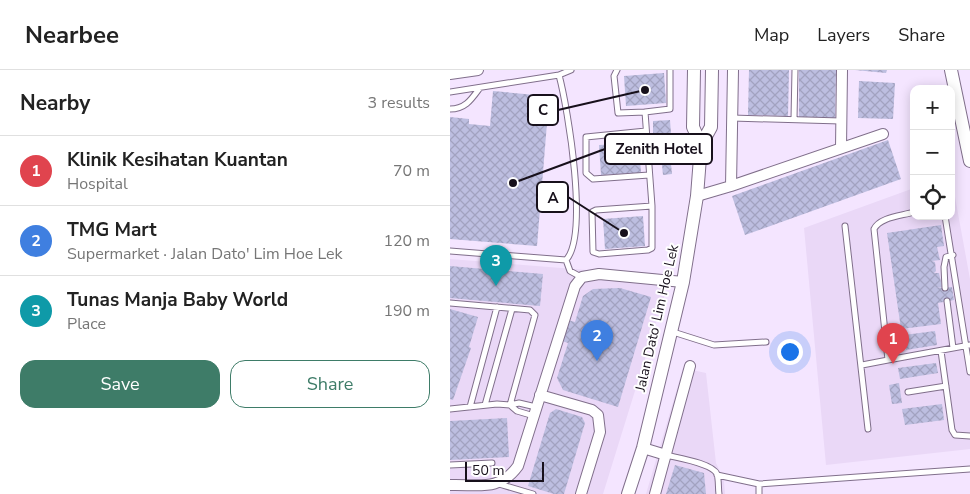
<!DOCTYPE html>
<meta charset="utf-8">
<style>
body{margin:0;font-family:"Nunito Sans",sans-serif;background:#f2f2f2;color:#222}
.controls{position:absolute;right:15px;top:15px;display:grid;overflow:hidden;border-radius:10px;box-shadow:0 2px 12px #0003}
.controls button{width:45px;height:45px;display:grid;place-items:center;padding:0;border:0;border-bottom:1px solid #e0e0e0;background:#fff;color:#222;font:25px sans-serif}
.scale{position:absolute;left:15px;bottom:12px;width:79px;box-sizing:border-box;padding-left:5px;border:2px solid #17101b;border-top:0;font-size:14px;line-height:18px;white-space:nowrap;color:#17101b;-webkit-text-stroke:4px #fff;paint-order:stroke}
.you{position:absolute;left:339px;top:281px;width:18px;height:18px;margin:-12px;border:4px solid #fff;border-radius:50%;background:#1a73e8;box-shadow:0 0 0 8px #1a73e833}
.badge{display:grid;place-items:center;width:32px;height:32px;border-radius:50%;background:#3e7c68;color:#fff;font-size:16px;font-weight:700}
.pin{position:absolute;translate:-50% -41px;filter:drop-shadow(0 1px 2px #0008)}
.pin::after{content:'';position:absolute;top:26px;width:18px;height:15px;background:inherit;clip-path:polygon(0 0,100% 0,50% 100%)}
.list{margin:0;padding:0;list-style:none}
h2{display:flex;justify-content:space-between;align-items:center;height:65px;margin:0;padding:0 20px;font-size:21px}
h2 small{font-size:16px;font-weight:400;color:#767676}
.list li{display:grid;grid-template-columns:32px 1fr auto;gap:15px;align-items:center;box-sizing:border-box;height:70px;padding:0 20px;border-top:1px solid #e0e0e0}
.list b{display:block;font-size:19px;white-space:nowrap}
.list p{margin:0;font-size:16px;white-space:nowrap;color:#767676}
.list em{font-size:16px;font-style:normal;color:#767676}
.actions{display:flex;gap:10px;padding:15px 20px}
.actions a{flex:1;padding:11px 0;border:1px solid #3e7c68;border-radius:15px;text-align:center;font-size:18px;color:#3e7c68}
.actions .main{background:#3e7c68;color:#fff}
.icon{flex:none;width:28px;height:28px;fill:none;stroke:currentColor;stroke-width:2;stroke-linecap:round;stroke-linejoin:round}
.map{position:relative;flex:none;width:520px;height:424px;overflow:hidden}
header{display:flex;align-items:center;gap:30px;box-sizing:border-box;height:70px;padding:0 25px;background:#fff;border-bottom:1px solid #e0e0e0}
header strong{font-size:24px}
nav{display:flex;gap:28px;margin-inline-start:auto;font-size:18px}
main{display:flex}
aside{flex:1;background:#fff}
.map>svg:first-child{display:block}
</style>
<header>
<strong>Nearbee</strong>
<nav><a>Map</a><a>Layers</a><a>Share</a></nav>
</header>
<main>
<aside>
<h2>Nearby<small>3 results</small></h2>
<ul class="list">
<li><span class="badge" style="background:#e0444e">1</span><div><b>Klinik Kesihatan Kuantan</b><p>Hospital</p></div><em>70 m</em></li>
<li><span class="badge" style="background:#3f7fe0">2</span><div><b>TMG Mart</b><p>Supermarket · Jalan Dato' Lim Hoe Lek</p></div><em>120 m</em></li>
<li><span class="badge" style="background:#0f9aa8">3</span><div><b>Tunas Manja Baby World</b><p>Place</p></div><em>190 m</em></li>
</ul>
<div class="actions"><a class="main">Save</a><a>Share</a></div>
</aside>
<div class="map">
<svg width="520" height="424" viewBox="0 0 520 424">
<defs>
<pattern id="building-cross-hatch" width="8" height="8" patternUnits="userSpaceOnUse" patternTransform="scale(1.25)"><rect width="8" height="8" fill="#bdbee0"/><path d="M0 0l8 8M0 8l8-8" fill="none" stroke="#a2a2c0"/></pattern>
</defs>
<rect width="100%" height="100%" fill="#f4e5ff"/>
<path fill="#ead8f7" d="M501 105 520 209V379L376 395 354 158 464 118V146H501Z
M0 189 149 201 206 203 215 224 153 424H0Z
M233 298 256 303 266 393 274 411 275 424H196Z"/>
<path fill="url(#building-cross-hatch)" d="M299 0H339L338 46 298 45Z
M349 0H386L385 48 349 47Z
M405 0H437L436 3Z
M214 3 216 33 176 36 174 6Z
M409 11 445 13 443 49 408 48Z
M43 21 85 25 83 51 97 53 87 176 0 169V47L19 49V54L40 56Z
M220 50 221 64H203V51Z
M438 70 451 109 295 165 282 126Z
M189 73 191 103 151 105 149 75Z
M221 94 222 104 213 105 212 95Z
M193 146 195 176 155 179 153 149Z
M491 155 494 176 487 177 490 190 482 191 485 192 486 201 484 203H489L492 217 486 218 502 217 504 230 488 233 491 254 451 259 437 163Z
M0 196 93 204 90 236 0 228Z
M170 218 201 227 168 337 113 320 107 308 118 273 112 271 118 250 125 252 133 226 143 219Z
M0 239 28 247 19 277 21 278 3 330 0 329Z
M485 261 487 275 456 280 454 265Z
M451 268 452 275 443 276 442 269Z
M486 293 488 303 450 309 448 298Z
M449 313 452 333 442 334 439 315Z
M492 334 494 350 455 355 452 339Z
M106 339 132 347 135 353 114 424H104L78 416 100 343Z
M57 348 59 387 0 390V351Z
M225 395 254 403 256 424H216Z"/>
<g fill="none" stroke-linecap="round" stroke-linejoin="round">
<defs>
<path id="service" d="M167 0 164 6 168 43 195 42
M109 5C118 39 139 165 116 190
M0 22 109 5 121 0
M0 39C15 39 21 30 29 19
M282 48 391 51
M344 49 345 0
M196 61 136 67V103L143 109 199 105
M198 84 250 82
M202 136V178L198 180 149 184 143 182 142 142 146 140 202 136 195 42 220 39V0
M464 142C451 146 430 147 424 159L438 290 520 275
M495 146 520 302
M395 156 418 359
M0 181 116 190
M116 190 120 201 131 207
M495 218 494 197 496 187 503 185
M497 231 503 278
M0 233 80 240 85 245 60 335 47 334 0 339
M223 262 264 275 316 272
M491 281 502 360 505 365 520 366
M412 295 438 290
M458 322 496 316
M35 335 62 239
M20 337 47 237
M84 346 67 341 60 335 69 333 86 337
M216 385C228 388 262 393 267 404 269 410 268 418 269 424
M0 395 42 393
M267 405 309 414V424
M49 414 83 424
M309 414 520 399"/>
<path id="minor" d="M0 4 28 0
M391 78 392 0
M281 116 283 0
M247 126 281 116 433 64
M90 325 142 340 148 345 150 362 131 424
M193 378 216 385
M0 415C29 414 49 422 68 396L125 216 132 207 149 204 233 212
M205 424 240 296"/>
<path id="tertiary" d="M244 0 243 57 251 75
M501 0 520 91
M178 424 193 378 233 212 247 126 251 75 261 57 262 0"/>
</defs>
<use href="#service" stroke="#806f8b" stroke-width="7"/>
<use href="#minor" stroke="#806f8b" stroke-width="12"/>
<use href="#tertiary" stroke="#806f8b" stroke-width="14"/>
<use href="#service" stroke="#fff" stroke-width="5"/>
<use href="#minor" stroke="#fff" stroke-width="10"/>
<use href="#tertiary" stroke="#fff" stroke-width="12"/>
</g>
<g text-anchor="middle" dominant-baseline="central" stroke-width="4" stroke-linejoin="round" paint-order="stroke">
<g font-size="14" fill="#17101b" stroke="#fff">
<text transform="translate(207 248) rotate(-77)">Jalan Dato' Lim Hoe Lek</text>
</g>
</g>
<path fill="none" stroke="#17101b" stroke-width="2" d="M195 20L108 40M63 113L155 79M174 163L118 127"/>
<g fill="#17101b" stroke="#fff" stroke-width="2">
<circle cx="195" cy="20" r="5"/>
<circle cx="63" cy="113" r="5"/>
<circle cx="174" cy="163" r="5"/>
</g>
<g fill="#fff" stroke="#17101b" stroke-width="2">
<rect x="78" y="25" width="30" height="30" rx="5"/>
<rect x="155" y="64" width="107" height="30" rx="5"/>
<rect x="87" y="112" width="31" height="30" rx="5"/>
</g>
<g font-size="15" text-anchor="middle" font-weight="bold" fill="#17101b">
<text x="93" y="45">C</text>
<text x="209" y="84">Zenith Hotel</text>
<text x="103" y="133">A</text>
</g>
</svg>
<div class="controls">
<button>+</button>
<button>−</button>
<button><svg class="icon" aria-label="locate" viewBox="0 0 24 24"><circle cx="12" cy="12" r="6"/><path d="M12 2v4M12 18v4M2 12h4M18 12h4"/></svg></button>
</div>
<div class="scale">50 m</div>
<div class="you"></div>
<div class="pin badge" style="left:443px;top:294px;background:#e0444e">1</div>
<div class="pin badge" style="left:147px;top:291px;background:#3f7fe0">2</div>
<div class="pin badge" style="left:46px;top:216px;background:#0f9aa8">3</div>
</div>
</main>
